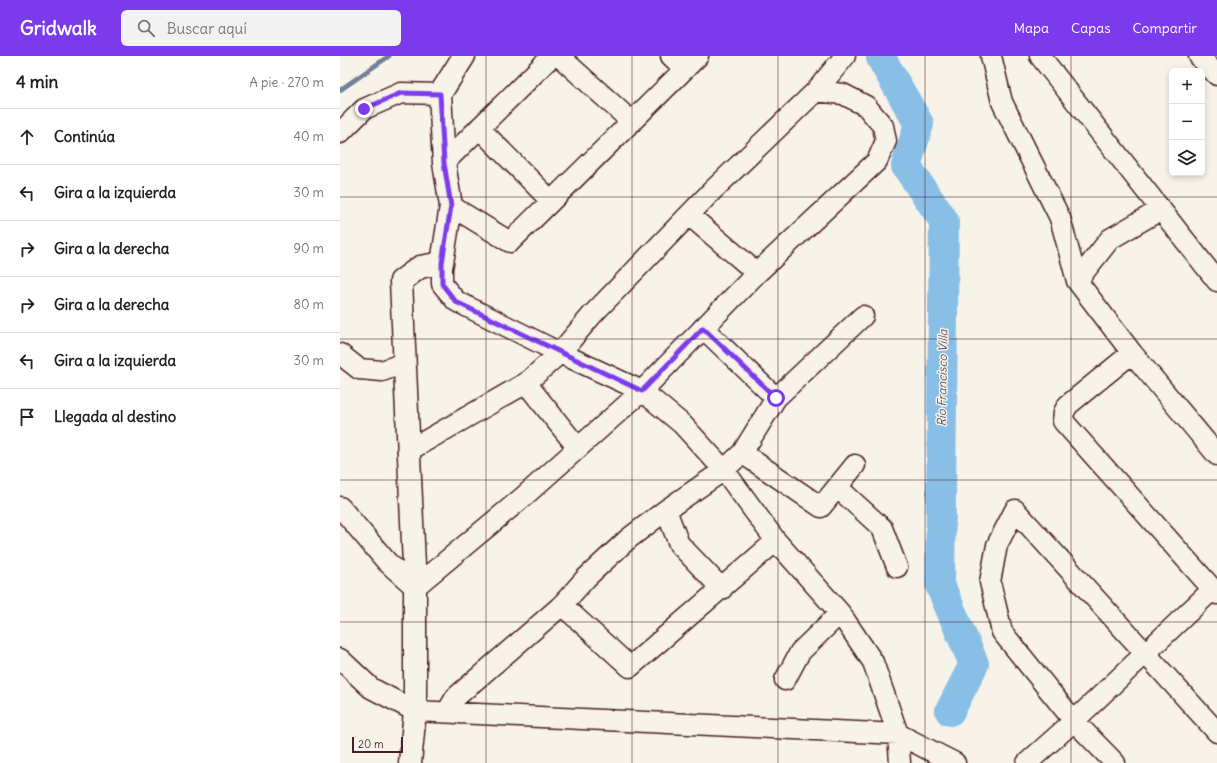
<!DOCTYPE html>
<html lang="es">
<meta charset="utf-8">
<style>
body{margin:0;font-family:Delius,sans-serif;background:#f2f2f2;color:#222}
.controls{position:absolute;right:12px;top:12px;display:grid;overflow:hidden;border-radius:6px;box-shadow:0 2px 6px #0003}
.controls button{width:36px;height:36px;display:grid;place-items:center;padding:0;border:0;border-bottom:1px solid #e0e0e0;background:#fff;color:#222;font:20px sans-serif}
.scale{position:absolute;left:12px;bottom:10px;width:51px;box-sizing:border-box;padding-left:4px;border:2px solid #4a1f2b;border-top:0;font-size:11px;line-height:14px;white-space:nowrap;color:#4a1f2b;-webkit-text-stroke:3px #f7f3e8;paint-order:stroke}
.stop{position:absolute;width:12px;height:12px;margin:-9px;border:3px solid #7c3aed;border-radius:50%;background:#fff}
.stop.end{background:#7c3aed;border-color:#fff;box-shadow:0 1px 4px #0008}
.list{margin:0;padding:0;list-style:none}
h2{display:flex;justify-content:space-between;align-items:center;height:52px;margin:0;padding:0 16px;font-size:17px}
h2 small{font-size:13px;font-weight:400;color:#767676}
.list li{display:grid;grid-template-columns:26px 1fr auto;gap:12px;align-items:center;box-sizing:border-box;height:56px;padding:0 16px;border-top:1px solid #e0e0e0}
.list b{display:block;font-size:15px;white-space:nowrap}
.list em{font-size:13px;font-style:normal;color:#767676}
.icon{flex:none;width:22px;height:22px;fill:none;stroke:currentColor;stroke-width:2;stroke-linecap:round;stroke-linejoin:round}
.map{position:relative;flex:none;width:877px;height:707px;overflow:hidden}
header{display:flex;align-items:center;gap:24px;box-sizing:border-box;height:56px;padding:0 20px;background:#7c3aed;color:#fff}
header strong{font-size:19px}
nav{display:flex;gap:22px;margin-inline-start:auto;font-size:14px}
.search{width:280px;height:36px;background:#f2f2f2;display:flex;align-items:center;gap:10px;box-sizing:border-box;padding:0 14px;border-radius:6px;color:#767676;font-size:15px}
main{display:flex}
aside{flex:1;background:#fff}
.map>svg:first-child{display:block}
</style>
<header>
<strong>Gridwalk</strong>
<div class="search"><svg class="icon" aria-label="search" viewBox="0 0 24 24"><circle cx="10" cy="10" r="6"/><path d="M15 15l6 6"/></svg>Buscar aquí</div>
<nav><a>Mapa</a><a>Capas</a><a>Compartir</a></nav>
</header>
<main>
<aside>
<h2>4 min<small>A pie · 270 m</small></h2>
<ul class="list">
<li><svg class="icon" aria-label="ahead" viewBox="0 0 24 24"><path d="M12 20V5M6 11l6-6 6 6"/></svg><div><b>Continúa</b></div><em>40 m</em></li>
<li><svg class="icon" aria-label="left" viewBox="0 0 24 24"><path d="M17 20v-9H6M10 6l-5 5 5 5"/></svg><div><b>Gira a la izquierda</b></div><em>30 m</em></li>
<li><svg class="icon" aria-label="right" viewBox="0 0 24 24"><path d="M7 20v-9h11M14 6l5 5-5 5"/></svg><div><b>Gira a la derecha</b></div><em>90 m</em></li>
<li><svg class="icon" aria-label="right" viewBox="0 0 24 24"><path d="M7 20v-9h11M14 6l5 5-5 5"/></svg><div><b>Gira a la derecha</b></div><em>80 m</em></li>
<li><svg class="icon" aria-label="left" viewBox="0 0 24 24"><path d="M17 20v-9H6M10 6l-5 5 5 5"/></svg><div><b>Gira a la izquierda</b></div><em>30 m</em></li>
<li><svg class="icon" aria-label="arrive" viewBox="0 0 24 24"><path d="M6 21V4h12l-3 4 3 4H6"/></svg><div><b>Llegada al destino</b></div></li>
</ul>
</aside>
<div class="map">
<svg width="877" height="707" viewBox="0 0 877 707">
<rect width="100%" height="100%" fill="#f7f3e8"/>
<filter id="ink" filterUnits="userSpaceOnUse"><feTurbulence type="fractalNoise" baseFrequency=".025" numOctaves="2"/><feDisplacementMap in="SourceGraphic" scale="8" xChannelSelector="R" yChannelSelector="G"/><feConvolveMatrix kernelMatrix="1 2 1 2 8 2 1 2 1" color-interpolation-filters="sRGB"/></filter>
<g filter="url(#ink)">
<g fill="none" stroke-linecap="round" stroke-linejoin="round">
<path stroke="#707f9b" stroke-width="5" d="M0 34 49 0"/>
<path stroke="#89bfe6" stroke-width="30" d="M542 0 541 2 579 68 566 110 604 165 600 529 634 608 610 655"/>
<defs>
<path id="street" d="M219 0 292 66
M331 0 345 13
M651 0 662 46 720 162 737 225 792 297 877 399
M700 0 877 225
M859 0 877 19
M139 72 211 145
M0 77 24 53 61 37 100 38
M104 107 212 0
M111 150 170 186 358 0
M349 159 417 217
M102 207V228L116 245 220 297 302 335 342 368 384 414 436 485 500 557 533 606 558 678 560 707
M737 225 770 183 820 154
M363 272 436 342
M792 297 728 349 724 356 723 365 877 538
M0 298 19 313 42 315 64 307
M186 327 238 392
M68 395 186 327 220 297 252 259 371 136 476 35 505 0
M402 397 481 451 515 409
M497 431 542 472 557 511
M0 451 47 506 75 531 182 442 302 335 417 217 537 105 546 85 543 70 526 50 503 38 476 35
M326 454 339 488 382 533
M222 549 290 611 436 485
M0 603 31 632 75 655 558 678 615 707
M445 624 460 596 500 557
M107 656 116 641 222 549 246 522 288 483 326 454 384 414 402 397 436 342 523 260
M687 707 734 665 872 534
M775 707 734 665 662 576 650 526 657 489 675 454 877 676"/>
<path id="secondary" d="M70 707 75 655V531L61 225 80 211 102 207 111 150 104 107 100 38 124 0"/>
</defs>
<use href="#street" stroke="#4a1f2b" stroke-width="23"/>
<use href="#secondary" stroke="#4a1f2b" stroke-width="25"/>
<use href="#street" stroke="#f7f3e8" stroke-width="20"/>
<use href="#secondary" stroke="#f7f3e8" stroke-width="22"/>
</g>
</g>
<g fill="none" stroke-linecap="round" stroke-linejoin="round" filter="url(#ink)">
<path stroke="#7c3aed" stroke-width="5" d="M24 53 61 37 100 38 104 107 111 150 102 207V228L116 246 220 296 302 335 363 272 436 342"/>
</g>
<path fill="none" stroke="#4a1f2b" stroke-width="1" stroke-opacity="0.55" d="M146 0V707M292 0V707M438 0V707M585 0V707M731 0V707M0 141H877M0 283H877M0 424H877M0 566H877"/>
<g text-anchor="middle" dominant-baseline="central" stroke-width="3" stroke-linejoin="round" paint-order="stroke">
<g font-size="12" font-style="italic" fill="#5d4f63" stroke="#f7f3e8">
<text transform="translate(602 322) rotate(-89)">Río Francisco Villa</text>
</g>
</g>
</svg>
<div class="controls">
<button>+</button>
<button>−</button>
<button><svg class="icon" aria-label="layers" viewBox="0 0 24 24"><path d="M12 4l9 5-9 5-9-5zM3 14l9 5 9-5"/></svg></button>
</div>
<div class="scale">20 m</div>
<div class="stop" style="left:436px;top:342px"></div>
<div class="stop end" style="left:24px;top:53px"></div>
</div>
</main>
